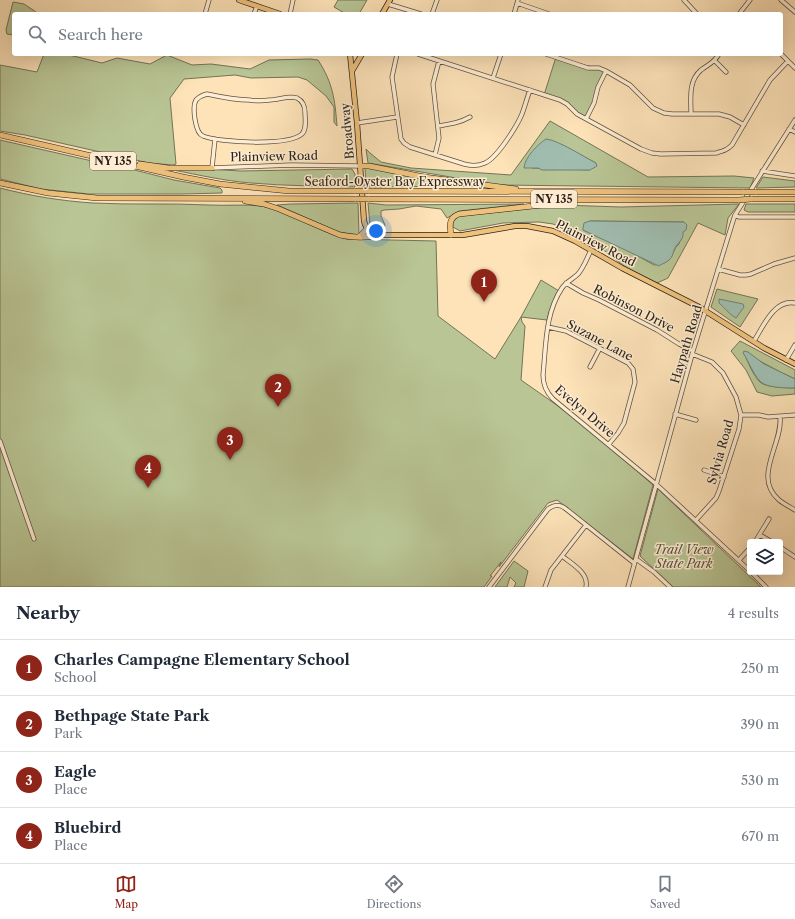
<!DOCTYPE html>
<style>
body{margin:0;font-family:"Libre Caslon Text",serif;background:#f6f6f7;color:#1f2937}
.controls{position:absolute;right:12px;bottom:12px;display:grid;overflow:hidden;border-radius:4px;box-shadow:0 4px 16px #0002}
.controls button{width:36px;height:36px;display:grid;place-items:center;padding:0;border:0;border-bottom:1px solid #e0e1e3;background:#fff;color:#1f2937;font:20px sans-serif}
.you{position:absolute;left:376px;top:231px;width:14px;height:14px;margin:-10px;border:3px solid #fff;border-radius:50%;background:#1a73e8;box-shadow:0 0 0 6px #1a73e833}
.badge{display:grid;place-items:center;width:26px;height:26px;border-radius:50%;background:#8f2418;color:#fff;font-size:13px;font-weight:700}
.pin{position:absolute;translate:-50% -33px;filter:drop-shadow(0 1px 2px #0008)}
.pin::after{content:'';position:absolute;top:21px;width:14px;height:12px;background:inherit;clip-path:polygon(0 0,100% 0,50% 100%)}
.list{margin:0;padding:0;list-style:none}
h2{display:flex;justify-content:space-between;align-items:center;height:52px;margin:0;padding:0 16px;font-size:17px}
h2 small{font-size:13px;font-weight:400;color:#747a83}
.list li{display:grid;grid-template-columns:26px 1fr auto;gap:12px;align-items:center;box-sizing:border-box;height:56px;padding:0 16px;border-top:1px solid #e0e1e3}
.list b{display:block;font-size:15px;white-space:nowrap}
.list p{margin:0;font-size:13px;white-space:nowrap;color:#747a83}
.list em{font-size:13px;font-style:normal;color:#747a83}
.icon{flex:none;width:22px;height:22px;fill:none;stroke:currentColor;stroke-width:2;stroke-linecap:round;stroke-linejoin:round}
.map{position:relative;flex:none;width:795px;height:587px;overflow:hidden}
.search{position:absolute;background:#fff;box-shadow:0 4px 16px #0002;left:12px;right:12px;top:12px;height:44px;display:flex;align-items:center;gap:10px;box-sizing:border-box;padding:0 14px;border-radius:4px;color:#747a83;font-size:15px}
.sheet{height:276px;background:#fff}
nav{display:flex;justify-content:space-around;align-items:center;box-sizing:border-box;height:56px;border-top:1px solid #e0e1e3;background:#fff;font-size:11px;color:#747a83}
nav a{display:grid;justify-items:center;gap:2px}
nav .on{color:#8f2418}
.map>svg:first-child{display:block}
</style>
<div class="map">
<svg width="795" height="587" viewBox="0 0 795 587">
<rect width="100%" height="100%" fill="#fee3b9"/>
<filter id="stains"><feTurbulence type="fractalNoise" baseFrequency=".005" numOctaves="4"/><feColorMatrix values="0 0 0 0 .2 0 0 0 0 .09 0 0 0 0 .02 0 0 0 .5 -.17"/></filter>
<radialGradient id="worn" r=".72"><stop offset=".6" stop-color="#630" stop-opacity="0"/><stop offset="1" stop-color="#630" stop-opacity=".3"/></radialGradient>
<path fill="#b9c595" stroke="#727458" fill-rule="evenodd" d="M338 0H367L359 14H346L334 7Z
M13 2 24 4 36 12 37 14H14V35L7 34 6 30Z
M44 54H65L102 63 117 58 150 64 167 55 192 65 211 64 250 69 269 60 310 59 318 60C333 83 335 100 337 126L334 122V107L326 96 307 80 298 77 251 78 235 75 184 79 170 98 176 164 173 165 149 163 25 135 0 131V65L37 72Z
M556 57 606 71 602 79 596 99 586 119 567 104 544 95Z
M550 121 648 177 734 176 754 178 750 188 498 185 368 163 366 149 370 153 381 162 411 168 511 175ZM562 145 596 163 589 170 532 168Z
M0 140 101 163 103 162 174 180 220 188 222 190V193L182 194H89L41 189 0 179Z
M365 167 470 185V186L366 187Z
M209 169 240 171 352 169 355 174V187C321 186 286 186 251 183 225 181 199 175 173 170Z
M763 177 795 181V187L756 188Z
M0 188C31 196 62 201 93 203 132 205 170 203 209 205 226 206 244 204 261 206 291 211 316 231 346 239L436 241 438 316 495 359 521 317 541 280 559 291 549 312 547 320 521 317 522 322 525 326 521 380C531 387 541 394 551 401 587 426 620 456 653 485L633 559 557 500 548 503 499 567 501 562 490 576H492L484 587H0Z
M358 203 359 235 339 232 277 205 291 204Z
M368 203 386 205 524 204 459 211 447 218 441 209 416 206 399 209 384 210 381 211V216L385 225 383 230 374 229 370 225Z
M739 204 728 218 725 235 698 223 668 278 657 283 629 270 596 244 553 224 539 222 503 223 460 231 453 227C452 221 455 219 460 216L561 205 621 207ZM590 221 684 222 683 230 679 244 676 247 671 257 669 260 661 264 654 265 629 251 583 230Z
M746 204H795V212H748L744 210Z
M717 289 758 299 740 327 711 307Z
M740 341 795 370V379C777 371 761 361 744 353 748 362 753 376 761 383 767 387 788 388 795 388V394L772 396 757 392 746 370 731 351Z
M658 489 761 587H673L640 556Z
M514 561 528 571 524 587H514L516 583 510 577 507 587H495Z"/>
<path fill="#a0beb1" stroke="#728075" d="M546 139C558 140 584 157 596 163L597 166 590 170H542L538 168H524C525 157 537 145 546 139Z
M590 221 680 222H684L687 225 686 230 683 232C684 240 678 242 675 248 673 252 673 257 669 260 666 263 661 264 659 266L583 230V228L584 223Z
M719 299 743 304 744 307 736 318C730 315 724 307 719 303Z
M744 351 748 352 764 364 795 379V388C786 388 772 388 764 384 755 380 749 361 743 353Z"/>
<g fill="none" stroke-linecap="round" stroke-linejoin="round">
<defs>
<path id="minor" d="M684 0 697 14
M781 0 795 12
M517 3 549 14
M388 4 421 14
M205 14 209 0
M254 14 257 6
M290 14 293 0
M432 14 437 0
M514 14 518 0
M739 14 750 0
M397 54 392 77 401 139 404 143 410 147 464 164C471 166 478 166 485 163 497 158 517 126 522 114 525 106 527 98 530 90
M418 54 560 100 567 104 577 114 641 149 652 153 661 154 716 153C723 151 727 150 732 145L770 80 788 61
M546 54 588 68H599L606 71 630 85 653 108 664 113 672 114H719L730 117 744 125
M781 54 795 68
M715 61 726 72
M493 78 501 54
M207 94C221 97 234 100 249 100 256 101 263 101 270 100 278 100 289 95 297 98 303 101 305 107 305 113 305 119 307 129 302 134 289 146 220 143 203 136 195 133 192 107 196 100 199 97 203 95 207 94Z
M691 114C691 99 688 81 701 70 709 64 714 63 719 54
M586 119 594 103 598 87 606 71
M357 123 397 117
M438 126C450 124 459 123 470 117
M789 129 795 132
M215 139 212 168 291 165 360 166
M435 155 439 138 433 84 439 61
M762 171 795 176
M735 215 739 217H795
M591 250C587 258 584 267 578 274 573 279 566 282 562 288 545 313 546 346 543 375 543 385 546 392 553 399L656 484 750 571
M718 269 740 275H746L751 274 774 264 795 258
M566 283 583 293 599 300 657 330 679 344 693 351
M548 327 566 331 628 363 633 369 635 382 624 423 618 433 609 444
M754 341C763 327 774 299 795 303
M692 354 712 362 723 373 736 397 741 415 739 429 719 491 716 498 696 520
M786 360 795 345
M590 367 600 348
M675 414 696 420
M741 415H759L768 417 795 415
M780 417C783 444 752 477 779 500 784 504 790 507 795 510
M0 441 34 539
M704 470 724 477
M760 535 772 542
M755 542 769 519
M780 547 795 557
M562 556C572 564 589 573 586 587
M636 559 654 572 670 587
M739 560 750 548
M751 572 766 587
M489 587 548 509C555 504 560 504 566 509L634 563
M545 587 551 570 586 525
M628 587 693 351 733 221 735 215 795 120"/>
<path id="major" d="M239 0 280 14
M382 14 390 0
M350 54 357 123 364 221C366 230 372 234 381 235H463L515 226H527L553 231 575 241 622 268 699 307 764 348 795 364
M352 71 362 54"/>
<path id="highway" d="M0 135 183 177 220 184 289 191H355
M140 164 168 168H212
M360 166H369L424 177 516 189
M0 183 48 193 97 198 356 199
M368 191 744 192
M755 192H795
M368 199 739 200
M751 199H795
M245 201 264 204 279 209 340 235C354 238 367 238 381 235
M451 235C450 226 448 218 459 214L569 202
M359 237 367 229"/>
</defs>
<use href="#minor" stroke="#605242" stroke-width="5"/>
<use href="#major" stroke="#2c221b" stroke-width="6"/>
<use href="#highway" stroke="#2c221b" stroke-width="6"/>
<use href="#minor" stroke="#feedd2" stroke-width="3.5"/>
<use href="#major" stroke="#efc27c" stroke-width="4.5"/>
<use href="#highway" stroke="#efc27c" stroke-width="5"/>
<defs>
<path id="highway-bridge" d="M355 191H368
M744 192H755
M356 199H368
M739 200 751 199"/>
</defs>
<use href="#highway-bridge" stroke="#2c221b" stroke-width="6" stroke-linecap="butt"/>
<use href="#highway-bridge" stroke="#efc27c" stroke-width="5"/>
</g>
<g text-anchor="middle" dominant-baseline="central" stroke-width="3" stroke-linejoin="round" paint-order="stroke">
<g fill="#feedd2" stroke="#6b5f52" stroke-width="1">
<rect x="90" y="152" width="46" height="18" rx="3"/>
<rect x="531" y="190" width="46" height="18" rx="3"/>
</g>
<g font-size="11" font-weight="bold" fill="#2c221b">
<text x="113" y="161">NY 135</text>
<text x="554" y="199">NY 135</text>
</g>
<g font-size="12" fill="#2c221b" stroke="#feedd2">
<text transform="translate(347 131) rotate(-95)">Broadway</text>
<text transform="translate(274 156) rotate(-1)">Plainview Road</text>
<text x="395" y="181">Seaford-Oyster Bay Expressway</text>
<text transform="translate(596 243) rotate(27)">Plainview Road</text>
<text transform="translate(634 308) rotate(27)">Robinson Drive</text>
<text transform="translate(600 340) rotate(28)">Suzane Lane</text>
<text transform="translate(686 344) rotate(-73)">Haypath Road</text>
<text transform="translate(585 411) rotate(40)">Evelyn Drive</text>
<text transform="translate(720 452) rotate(-74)">Sylvia Road</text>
</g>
<g font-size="12" font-style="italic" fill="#565340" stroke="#feedd2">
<text x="684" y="549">Trail View<tspan x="684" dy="14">State Park</tspan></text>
</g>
</g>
<rect width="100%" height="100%" filter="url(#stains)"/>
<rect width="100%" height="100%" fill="url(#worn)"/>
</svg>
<div class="controls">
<button><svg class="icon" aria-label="layers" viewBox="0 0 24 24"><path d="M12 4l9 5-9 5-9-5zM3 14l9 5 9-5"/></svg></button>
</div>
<div class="you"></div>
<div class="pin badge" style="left:484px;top:302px">1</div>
<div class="pin badge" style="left:278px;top:407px">2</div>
<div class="pin badge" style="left:230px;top:460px">3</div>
<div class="pin badge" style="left:148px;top:488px">4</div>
<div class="search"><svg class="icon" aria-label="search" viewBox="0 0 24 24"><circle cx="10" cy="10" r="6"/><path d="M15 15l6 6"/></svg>Search here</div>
</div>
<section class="sheet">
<h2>Nearby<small>4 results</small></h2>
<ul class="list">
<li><span class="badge">1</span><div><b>Charles Campagne Elementary School</b><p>School</p></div><em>250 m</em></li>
<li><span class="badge">2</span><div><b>Bethpage State Park</b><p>Park</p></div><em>390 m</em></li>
<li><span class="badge">3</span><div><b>Eagle</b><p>Place</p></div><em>530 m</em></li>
<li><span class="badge">4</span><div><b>Bluebird</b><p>Place</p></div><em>670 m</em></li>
</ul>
</section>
<nav>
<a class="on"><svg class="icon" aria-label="map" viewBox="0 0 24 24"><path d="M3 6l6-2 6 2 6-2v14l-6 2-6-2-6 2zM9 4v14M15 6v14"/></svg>Map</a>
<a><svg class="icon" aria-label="directions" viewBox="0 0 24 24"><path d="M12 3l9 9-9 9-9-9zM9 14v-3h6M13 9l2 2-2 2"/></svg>Directions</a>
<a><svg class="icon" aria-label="saved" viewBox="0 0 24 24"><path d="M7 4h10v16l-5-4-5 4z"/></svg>Saved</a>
</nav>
